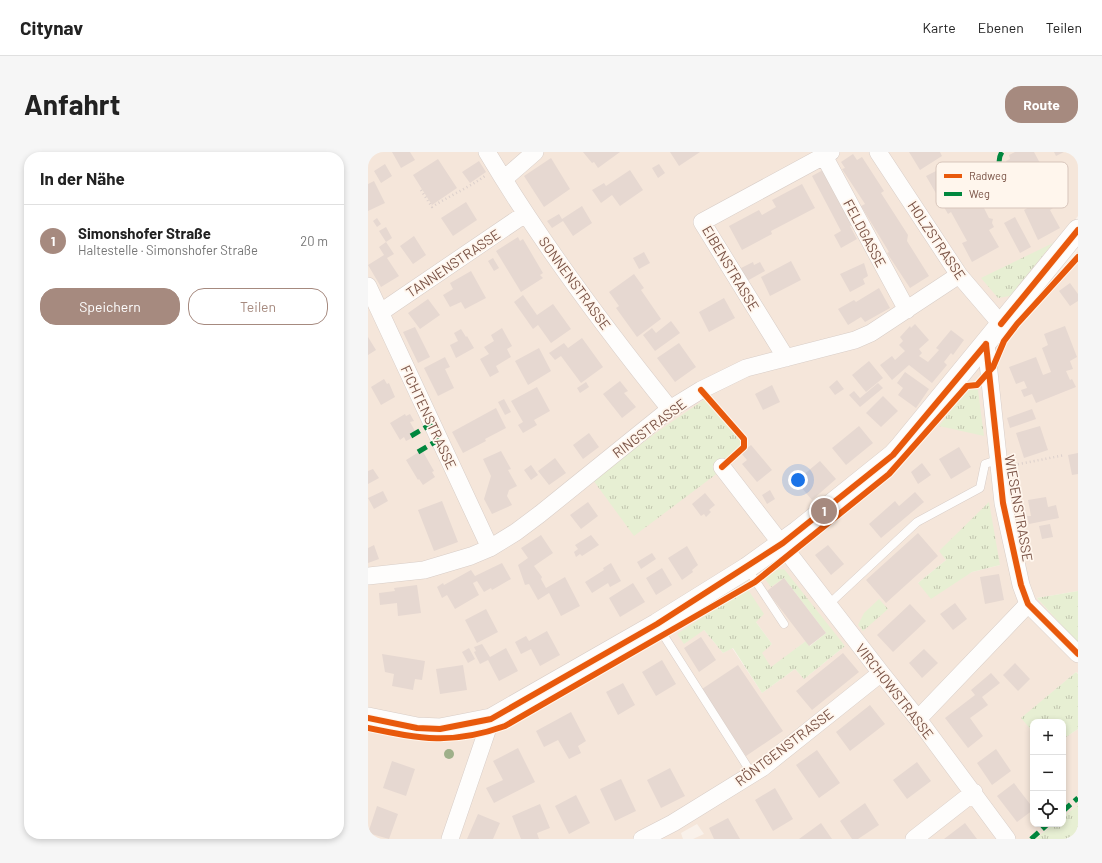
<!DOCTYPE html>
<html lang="de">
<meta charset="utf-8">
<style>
body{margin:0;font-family:Barlow,sans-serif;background:#f6f6f6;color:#222}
.controls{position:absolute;right:12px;bottom:12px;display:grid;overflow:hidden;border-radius:8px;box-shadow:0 2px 6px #0003}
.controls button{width:36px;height:36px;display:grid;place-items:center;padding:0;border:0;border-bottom:1px solid #e0e0e0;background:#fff;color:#222;font:20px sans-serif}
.you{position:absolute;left:430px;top:328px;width:14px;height:14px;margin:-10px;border:3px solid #fff;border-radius:50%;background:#1a73e8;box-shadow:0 0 0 6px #1a73e833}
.badge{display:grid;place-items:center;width:26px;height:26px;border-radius:50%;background:#a68a7f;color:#fff;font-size:13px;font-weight:700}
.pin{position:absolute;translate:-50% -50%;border:2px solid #fff;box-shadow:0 1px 4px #0006}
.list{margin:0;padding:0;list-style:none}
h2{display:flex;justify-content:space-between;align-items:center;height:52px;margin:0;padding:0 16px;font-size:17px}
h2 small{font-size:13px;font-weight:400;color:#767676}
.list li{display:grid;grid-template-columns:26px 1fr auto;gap:12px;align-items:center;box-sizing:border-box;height:72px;padding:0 16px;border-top:1px solid #e0e0e0}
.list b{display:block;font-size:15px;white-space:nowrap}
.list p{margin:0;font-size:13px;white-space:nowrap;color:#767676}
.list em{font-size:13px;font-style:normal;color:#767676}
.actions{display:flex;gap:8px;padding:12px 16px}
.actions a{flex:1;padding:9px 0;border:1px solid #a68a7f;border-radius:16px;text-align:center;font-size:14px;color:#a68a7f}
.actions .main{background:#a68a7f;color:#fff}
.icon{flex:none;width:22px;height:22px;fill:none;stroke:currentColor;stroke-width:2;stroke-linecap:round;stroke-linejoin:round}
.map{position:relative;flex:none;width:710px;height:687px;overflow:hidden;border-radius:16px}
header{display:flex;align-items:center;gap:24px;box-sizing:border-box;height:56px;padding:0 20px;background:#fff;border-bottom:1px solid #e0e0e0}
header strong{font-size:19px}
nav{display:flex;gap:22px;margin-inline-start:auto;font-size:14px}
.intro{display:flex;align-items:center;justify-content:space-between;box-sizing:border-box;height:96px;padding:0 24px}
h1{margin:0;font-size:28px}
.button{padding:10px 18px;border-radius:16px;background:#a68a7f;color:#fff;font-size:14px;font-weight:700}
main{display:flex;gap:24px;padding:0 24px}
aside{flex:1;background:#fff;border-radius:16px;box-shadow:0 2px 6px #0003}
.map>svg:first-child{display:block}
</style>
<header>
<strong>Citynav</strong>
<nav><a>Karte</a><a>Ebenen</a><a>Teilen</a></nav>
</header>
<div class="intro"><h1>Anfahrt</h1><a class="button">Route</a></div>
<main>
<aside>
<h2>In der Nähe<small></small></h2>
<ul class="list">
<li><span class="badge">1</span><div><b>Simonshofer Straße</b><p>Haltestelle · Simonshofer Straße</p></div><em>20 m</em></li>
</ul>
<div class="actions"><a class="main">Speichern</a><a>Teilen</a></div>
</aside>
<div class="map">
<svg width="710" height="687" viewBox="0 0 710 687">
<defs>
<pattern id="grass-tufts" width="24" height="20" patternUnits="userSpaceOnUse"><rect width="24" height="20" fill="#e7efd3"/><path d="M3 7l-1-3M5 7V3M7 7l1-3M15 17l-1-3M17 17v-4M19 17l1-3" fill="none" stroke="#c0c4ad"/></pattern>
</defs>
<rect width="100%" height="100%" fill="#f9f1ea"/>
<path fill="#f5e6da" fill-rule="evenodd" d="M0 0H708L710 8V64L541 276 429 377 125 559 68 569 0 557Z
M710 99V439L669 446 710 491V521L708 520 654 566 665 580V672H686L667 687H325L336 682 329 672 313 681 315 687H0V571L74 584H101L118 579 479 349ZM578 408 632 413 604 420 589 428 550 431ZM416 426 477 494 436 527 427 517 394 541 364 496 355 501 336 478 388 470 404 492 393 501 403 516 437 490 441 494 458 481Z
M710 577V653L695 665V587Z"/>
<path fill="url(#grass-tufts)" d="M685 91 642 144 630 146 613 126Z
M599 236 610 238 616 284 571 274Z
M337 247 375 287V294L349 317 351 320 266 384 225 328 292 278Z
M621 350 632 413 604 420 563 447 550 431 578 408 571 399Z
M416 417 477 494 436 527 427 517 394 541 365 496 355 501 336 478 316 492 309 482 379 436 396 462 388 470 404 492 394 501 403 515 438 489 442 494 458 481 416 426 403 435 397 427 409 418Z
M710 439V491L669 446Z
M511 447 520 457 495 479 490 473 496 461Z
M708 520 710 522V577L695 587V570H665V580L653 566Z
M710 653V687H667L686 672H695V665Z"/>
<path fill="#e6d8d1" d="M24 0H42L47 8 33 16Z
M215 0H252L230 16 226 10 224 11Z
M302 0H332L311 14Z
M541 0H572L574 4 552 18Z
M647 0H666L673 13 664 17 666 22 664 23 670 36 640 52 629 36 650 26 648 22 645 23 638 9 642 7 641 3Z
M686 0H696L688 4Z
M485 2 489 8 494 5 516 39 513 41 540 83 539 89 561 124 542 136 519 101 521 100 493 54 497 52 474 17 477 16 473 10Z
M183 6 202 37 176 55 156 24Z
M70 7 89 36 64 53 45 23Z
M111 9 118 20 102 31 94 20Z
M17 12 24 24 13 31 6 19Z
M291 12 297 21 290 26 284 16Z
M262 18 275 38 252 54 244 43 233 51 224 38 236 31 238 34Z
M455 18 485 73 482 74 489 87 473 96 466 83 473 79 444 24Z
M568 19 574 30 595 19 609 46 613 50 616 51 615 54 621 66 625 67 624 71 626 75 621 78 631 95 604 110 594 91 599 89 583 60 580 62 558 24Z
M6 29 17 51 0 59V32Z
M434 32 447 56 403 79 404 82 374 98 361 74 391 58 394 63 408 55 404 48Z
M679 45 685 56 682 58 692 76 670 88 656 58Z
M98 50 109 68 85 84 73 66Z
M214 54 224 71 205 84 195 69 184 76 179 69 191 62 194 67Z
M647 65 663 95 652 101 636 71Z
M9 66 13 72 9 75 5 69Z
M18 75 24 86 18 90 26 102 19 106 31 124 13 135 0 113 16 103 11 95 18 90 11 79Z
M46 84 58 103 45 112 32 94Z
M150 85 152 89 155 87 175 121 172 123 175 126 153 140 128 99Z
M276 100 282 111 271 117 265 106Z
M125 106 131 116 126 119 120 109Z
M423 109 433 128 402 144 393 125Z
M385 110 386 113 392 110 397 119 379 129 373 116Z
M496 111 500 124 495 127 497 132 482 140 472 122Z
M103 119 118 146 97 157 93 150 82 155 75 143 85 137 82 131Z
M266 122 276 136 273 138 293 167 269 185 248 156 251 154 241 140Z
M702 131 710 142V149L702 154 691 139Z
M511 136 522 156 497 170 493 165 480 173 470 157 486 148 488 150Z
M155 143 169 163 185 152 203 177 183 191 170 173 165 177 146 150Z
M356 146 367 166 341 180 331 160Z
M60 147 72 163 52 177 40 161Z
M303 169 312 181 287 199 275 183 284 176 288 181Z
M547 172 561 188 551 197 554 201 551 204 560 210 571 198 568 196 583 178 596 188 585 203 583 201 576 210 579 213 564 231 541 213 524 228 512 213 524 204 527 208 537 199 531 193 535 189 532 185 542 174 543 176Z
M697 174 709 205 702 209 705 217 698 219 702 228 704 227 708 235 668 251 664 242 656 245 653 238 659 236 656 229 648 232 641 215 668 205 675 223 683 220 674 196 680 193 676 182Z
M47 175 62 205 50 211 35 180Z
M134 176 144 194 139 197 143 205 128 214 131 220 122 225 112 207 121 202 116 195 126 189 123 183Z
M93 177 98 185 99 184 106 196 88 206 82 193 90 189 86 181Z
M0 185 8 198 0 203Z
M214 186 235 215 213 231 193 204 187 208 181 201 196 191 200 196Z
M311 191 328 215 307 230 289 206Z
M171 196 183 219 160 233 147 209Z
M77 205 82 215 77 217 86 236 70 244 56 216Z
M501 209 515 226 498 240 484 223Z
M537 220 561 237 548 256 530 243 535 236 529 231Z
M16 227 19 232 21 231 27 245 13 253 3 235Z
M469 228 476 237 467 243 461 235Z
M252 229 260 239 256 241 268 255 254 266 235 242Z
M218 230 221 235 212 241 209 236Z
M510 231 515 236 492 255 481 243 486 239 492 246Z
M404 233 412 250 395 258 387 242Z
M169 235 182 259 166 268 169 273 155 281 150 273 155 270 143 249Z
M515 244 530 259 513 275 498 261Z
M136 247 143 260 137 263 130 250Z
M128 256 138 276 117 287 118 289 95 301 84 280Z
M664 257 668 267 642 276 639 266Z
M37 262 38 264 42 262 46 269 42 270 47 279 42 282 44 286 38 289 36 285 32 288 22 271Z
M491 274 505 291 478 313 464 296Z
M672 274 680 298 656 306 648 281Z
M221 281 231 295 215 307 205 293Z
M383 293 404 318 389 330 374 312 379 308 373 301Z
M591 295 603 315 583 327 571 307Z
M54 298 66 319 64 320 67 325 55 333 51 327 50 328 38 308Z
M133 299 143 317 140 318 149 334 141 338 139 344 144 353 124 362 116 347 123 324 115 307Z
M710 301V322L704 323 700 303Z
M187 306 198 321 181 333 170 319Z
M452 309 468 327 444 348 428 329Z
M554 311 563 323 550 332 543 320Z
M163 313 170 323 163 328 156 318Z
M5 317 11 326 0 332V319Z
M402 338 407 347 399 352 394 343Z
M15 339 20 349 6 357 0 346Z
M547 340 556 350 513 386 501 372 527 349 531 354Z
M337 341 347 353 341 358 343 360 338 365 336 362 333 364 324 352Z
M678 345 680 355 688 353 691 366 661 372 659 364H663L660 348Z
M74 349 90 390 66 399 50 358Z
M220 350 230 364 213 377 202 363Z
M682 372 685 385 674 387 671 374Z
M550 381 570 404 518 451 498 428Z
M173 383 185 401 166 414 174 425 173 427 178 436 197 425 212 454 193 464 181 441 170 448 161 432 157 433 150 413 160 406 153 396Z
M223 383 231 393 214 404 212 402 208 405 206 400 210 397 207 393Z
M6 393 11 407 0 411V396Z
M460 393 476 412 463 423 447 403Z
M319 394 330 413 324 418 325 420 314 428 300 406Z
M284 401 288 407 273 417 269 410Z
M134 411 143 427 124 438 123 436 116 440 109 429 105 431 111 443 87 457 79 443 74 446 69 435 75 431 76 433 103 418 107 424Z
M243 411 253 429 242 435 240 431 224 441 217 430 236 418 235 416Z
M294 416 304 433 288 443 278 426Z
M631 422 636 448 617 452 612 425Z
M416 426 458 481 441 494 399 439Z
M265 431 277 450 252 465 241 446Z
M49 433 53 461 30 464 29 451 12 453 11 441 27 439 26 436Z
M587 451 599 467 585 478 572 462Z
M542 452 558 469 525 500 509 483Z
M118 457 130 480 109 491 97 468Z
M179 479 192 503 172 514 163 497 153 502 147 490 158 484 161 489Z
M333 485 348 508 331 520 316 496Z
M114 492 122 505 138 496 150 519 131 529 120 508 112 512 106 500 108 499 106 495Z
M101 496 107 507 100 511 94 500Z
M556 497 570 511 554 526 541 511Z
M475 501 491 520 444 558 428 539Z
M14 502 57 509 54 528 47 527 45 538 24 534 26 522 17 520Z
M294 508 308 532 288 544 274 520Z
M647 511 662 527 650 539 635 523Z
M95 513 99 538 72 542 68 517Z
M370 513 415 579 378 604 334 537Z
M623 521 632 531 614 545 620 553 602 566 615 584 600 596 577 566 607 543 603 538Z
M255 531 267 553 250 563 238 540Z
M502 553 517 572 482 599 468 580Z
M203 560 218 589 210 594 213 601 201 607 190 588 176 595 168 579Z
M150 596 167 630 126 651 118 636 135 628 125 609Z
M628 597 643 619 624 633 609 611Z
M449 598 472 631 451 646 428 613Z
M24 609 47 617 38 644 15 636Z
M549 610 563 629 539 647 525 628Z
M302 616 317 644 293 656 279 628Z
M253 627 268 659 247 669 232 637Z
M646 631 665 656V658L649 670 629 644Z
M407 636 425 667 405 679 387 648Z
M208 643 222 671 201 682 187 654Z
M497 651 511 673 490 687H484L472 669Z
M172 652 182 676 169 681 171 687H153L144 664Z
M9 654 30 662 21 687 0 681Z
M110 662 132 671 125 687H99Z
M360 666 372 687H346L341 676Z
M453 671 464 687H431Z
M597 671 609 687H576Z"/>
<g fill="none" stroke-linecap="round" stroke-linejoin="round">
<defs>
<path id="service" d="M379 416 416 472
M460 453 549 370 612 336 617 312 629 308
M289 473 384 622"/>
<path id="minor" d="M119 0C173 91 236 175 302 257
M510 0 591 123 633 172
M456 4 539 158
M136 27 167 0
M0 134 122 396
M13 160 157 62
M618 192 635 351 653 433 660 452 710 502
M418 206 334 70 463 0
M354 315 513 521 550 567 639 687
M0 424 56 418 103 404 122 396 148 380 172 362 302 257 333 238 378 216 487 188 503 181 591 123
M550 567 660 452
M82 687 123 567
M274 687 305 671 394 616 513 521
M546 687 606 640"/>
<path id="tertiary" d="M0 566 49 576 72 577 123 567 289 472 379 416 429 380 525 303 534 293 710 78"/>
</defs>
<use href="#service" stroke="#d8cdc7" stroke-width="9"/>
<use href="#minor" stroke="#d8cdc7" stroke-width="18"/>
<use href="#tertiary" stroke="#d8cdc7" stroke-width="22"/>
<path stroke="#dcd0cc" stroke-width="2.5" stroke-dasharray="1 3" stroke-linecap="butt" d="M53 38 64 55C81 44 100 36 117 24
M342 249 376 287V295L365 305
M646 313 697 303"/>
<use href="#service" stroke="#fefdfc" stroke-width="8"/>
<use href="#minor" stroke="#fefdfc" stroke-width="17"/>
<use href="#tertiary" stroke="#fefdfc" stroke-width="21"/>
<path stroke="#00873e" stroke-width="5" stroke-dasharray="10 5" stroke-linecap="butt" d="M634 0C629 7 631 17 636 24L645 22
M43 284 65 271
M50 300 72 287
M695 659 710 646
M663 687 680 672"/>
<defs>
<path id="cycleway" d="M633 172 710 78
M618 192 635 351 653 433 660 452 710 502
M333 238 376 287V295L354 315
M0 566 49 576 72 577 123 567 289 472 415 391 525 303 618 192
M0 576C53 587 84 593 137 574L387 430 521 322 599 234 609 233 625 215 636 189 649 172 710 105"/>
</defs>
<use href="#cycleway" stroke="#fff6ed" stroke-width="8"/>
<use href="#cycleway" stroke="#e8590c" stroke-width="6"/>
</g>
<circle fill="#9fb08a" cx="81" cy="602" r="5"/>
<g text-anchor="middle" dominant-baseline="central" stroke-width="3.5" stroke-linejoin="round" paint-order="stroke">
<g font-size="14" fill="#7a5346" stroke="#fff6ed">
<text transform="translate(497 81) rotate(62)">FELDGASSE</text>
<text transform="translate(569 88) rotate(56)">HOLZSTRASSE</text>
<text transform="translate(85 111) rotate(-34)">TANNENSTRASSE</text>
<text transform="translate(363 116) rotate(59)">EIBENSTRASSE</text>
<text transform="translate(207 131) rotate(54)">SONNENSTRASSE</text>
<text transform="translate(61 265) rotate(65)">FICHTENSTRASSE</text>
<text transform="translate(281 276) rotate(-37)">RINGSTRASSE</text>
<text transform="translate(651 356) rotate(80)">WIESENSTRASSE</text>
<text transform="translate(527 539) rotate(52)">VIRCHOWSTRASSE</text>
<text transform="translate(416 595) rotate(-37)">RÖNTGENSTRASSE</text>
</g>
</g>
<rect x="568" y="10" width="132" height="46" rx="6" fill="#fff6ed" stroke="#d7c5bb" stroke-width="1"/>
<rect x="576" y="22" width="18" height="4" fill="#e8590c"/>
<rect x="576" y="40" width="18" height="4" fill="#00873e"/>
<g font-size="11" fill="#7a5346">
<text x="601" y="28">Radweg</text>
<text x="601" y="46">Weg</text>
</g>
</svg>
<div class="controls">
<button>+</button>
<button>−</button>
<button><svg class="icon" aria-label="locate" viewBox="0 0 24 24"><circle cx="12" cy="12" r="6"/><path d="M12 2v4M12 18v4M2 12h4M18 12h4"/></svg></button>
</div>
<div class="you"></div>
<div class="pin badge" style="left:456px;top:359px">1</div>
</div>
</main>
